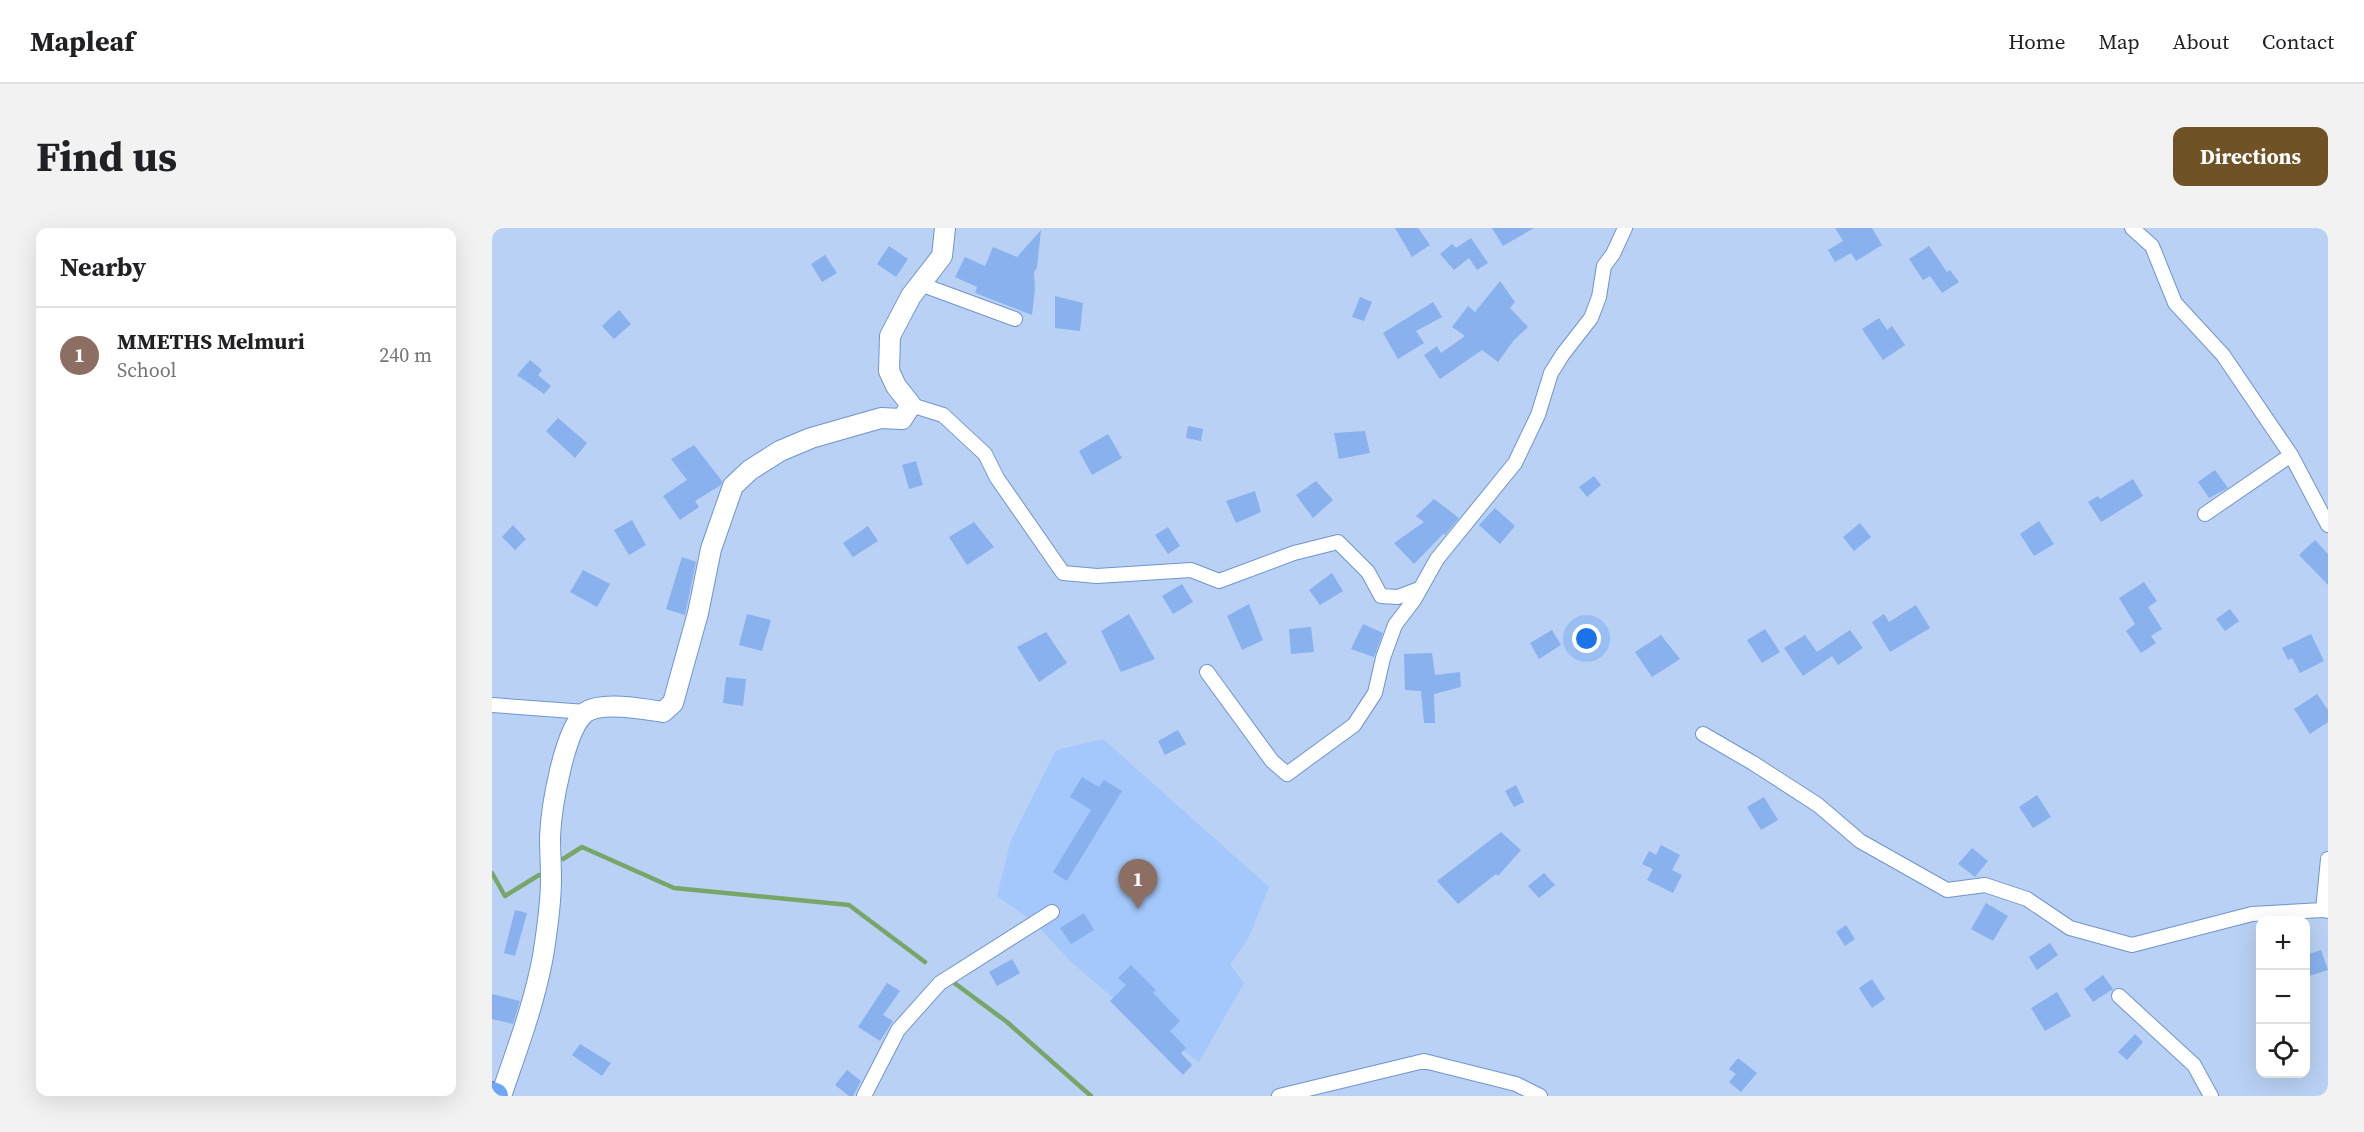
<!DOCTYPE html>
<meta charset="utf-8">
<style>
body{margin:0;font-family:"Source Serif 4",serif;background:#f2f2f2;color:#202124}
.controls{position:absolute;right:18px;bottom:18px;display:grid;overflow:hidden;border-radius:12px;box-shadow:0 6px 24px #0002}
.controls button{width:54px;height:54px;display:grid;place-items:center;padding:0;border:0;border-bottom:2px solid #e0e0e0;background:#fff;color:#202124;font:30px sans-serif}
.you{position:absolute;left:1095px;top:411px;width:21px;height:21px;margin:-15px;border:4px solid #fff;border-radius:50%;background:#1a73e8;box-shadow:0 0 0 9px #1a73e833}
.badge{display:grid;place-items:center;width:39px;height:39px;border-radius:50%;background:#6f5326;color:#fff;font-size:20px;font-weight:700}
.pin{position:absolute;translate:-50% -50px;filter:drop-shadow(0 2px 3px #0008)}
.pin::after{content:'';position:absolute;top:32px;width:21px;height:18px;background:inherit;clip-path:polygon(0 0,100% 0,50% 100%)}
.list{margin:0;padding:0;list-style:none}
h2{display:flex;justify-content:space-between;align-items:center;height:78px;margin:0;padding:0 24px;font-size:26px}
h2 small{font-size:20px;font-weight:400;color:#757577}
.list li{display:grid;grid-template-columns:39px 1fr auto;gap:18px;align-items:center;box-sizing:border-box;height:96px;padding:0 24px;border-top:2px solid #e0e0e0}
.list b{display:block;font-size:22px;white-space:nowrap}
.list p{margin:0;font-size:20px;white-space:nowrap;color:#757577}
.list em{font-size:20px;font-style:normal;color:#757577}
.icon{flex:none;width:33px;height:33px;fill:none;stroke:currentColor;stroke-width:2;stroke-linecap:round;stroke-linejoin:round}
.map{position:relative;flex:none;width:1836px;height:868px;overflow:hidden;border-radius:12px}
header{display:flex;align-items:center;gap:36px;box-sizing:border-box;height:84px;padding:0 30px;background:#fff;border-bottom:2px solid #e0e0e0}
header strong{font-size:28px}
nav{display:flex;gap:33px;margin-inline-start:auto;font-size:21px}
.intro{display:flex;align-items:center;justify-content:space-between;box-sizing:border-box;height:144px;padding:0 36px}
h1{margin:0;font-size:42px}
.button{padding:15px 27px;border-radius:12px;background:#6f5326;color:#fff;font-size:21px;font-weight:700}
main{display:flex;gap:36px;padding:0 36px}
aside{flex:1;background:#fff;border-radius:12px;box-shadow:0 6px 24px #0002}
.map>svg:first-child{display:block}
</style>
<header>
<strong>Mapleaf</strong>
<nav><a>Home</a><a>Map</a><a>About</a><a>Contact</a></nav>
</header>
<div class="intro"><h1>Find us</h1><a class="button">Directions</a></div>
<main>
<aside>
<h2>Nearby<small></small></h2>
<ul class="list">
<li><span class="badge" style="background:#8d6e63">1</span><div><b>MMETHS Melmuri</b><p>School</p></div><em>240 m</em></li>
</ul>
</aside>
<div class="map">
<svg width="1836" height="868" viewBox="0 0 1836 868">
<rect width="100%" height="100%" fill="#b9d1f4"/>
<path fill="#a4c8fb" d="M611 511 777 659 757 709 738 737 752 755 707 834 646 791 579 734 543 695 505 668 519 612 564 522Z"/>
<g fill="none" stroke-linecap="round" stroke-linejoin="round">
<path stroke="#78a568" stroke-width="4.5" d="M71 631 90 619 182 660 357 677 433 734
M0 645 13 668 47 647
M457 751 515 794 599 868"/>
</g>
<path fill="#88b1ee" d="M903 0H926L938 17 920 29Z
M1000 0H1042L1011 18Z
M1343 0H1380L1390 17 1364 33 1359 25 1343 34 1336 22 1351 13Z
M549 2 545 40 542 44 543 61 540 87 483 65 485 59 463 49 473 29 493 38 501 19 525 29Z
M979 10 996 35 985 42 977 30 962 42 948 26 960 16 964 20Z
M397 18 416 31 404 49 385 36Z
M1437 18 1455 44 1458 42 1467 54 1450 65 1438 48 1431 52 1417 31Z
M333 27 345 45 330 54 319 36Z
M1008 53 1023 74 1018 80 1036 99 1022 112 1006 134 990 122 948 151 932 127 945 118 949 125 973 108 960 99 976 78 983 84Z
M563 68 591 75 588 103 563 100Z
M868 69 880 74 872 93 860 89Z
M941 74 950 89 924 103 932 115 906 131 891 105Z
M127 82 139 96 122 111 110 98Z
M1387 90 1395 102 1400 98 1413 117 1391 132 1370 101Z
M38 132 50 142 46 147 59 158 52 166 25 147Z
M66 190 95 215 83 230 54 203Z
M696 198 711 201 709 213 694 210Z
M873 203 878 225 847 231 842 205Z
M616 206 630 230 600 247 587 223Z
M202 217 230 253 229 257 203 273 207 279 188 292 171 268 195 252 179 231Z
M424 233 431 257 417 261 410 237Z
M1723 242 1736 260 1717 270 1706 254Z
M1102 248 1109 257 1095 269 1087 259Z
M1641 251 1651 268 1609 294 1596 274 1606 268 1608 271Z
M824 253 841 272 821 290 804 267Z
M763 263 769 284 744 295 734 273Z
M942 271 967 290 953 307 951 306 922 336 902 315 932 294 924 288Z
M1003 280 1023 298 1008 316 987 297Z
M140 292 154 317 137 327 122 302Z
M1547 293 1562 316 1542 328 1528 306Z
M482 294 502 319 475 337 457 309Z
M1368 295 1379 309 1362 323 1351 309Z
M21 297 34 311 23 322 10 309Z
M376 298 386 313 361 329 351 315Z
M676 299 688 318 676 326 663 307Z
M1823 312 1836 326V357L1807 327Z
M190 329 204 334 193 387 174 381Z
M91 342 118 356 105 379 78 364Z
M840 345 851 363 828 377 817 362Z
M1652 354 1665 373 1656 379 1670 401 1659 408 1664 415 1649 425 1634 403 1643 396 1627 370Z
M690 356 701 374 681 386 670 368Z
M757 376 771 412 750 422 735 388Z
M1424 377 1438 400 1398 424 1380 394 1392 386 1397 394Z
M1738 381 1747 393 1733 403 1724 391Z
M255 386 279 392 270 423 247 417Z
M637 386 663 431 629 444 609 403Z
M871 396 891 405 882 429 859 421Z
M819 399 822 424 799 426 797 401Z
M1273 401 1288 424 1270 435 1255 412Z
M1060 402 1069 417 1047 431 1038 415Z
M1358 402 1371 420 1346 437 1340 428 1311 448 1292 420 1313 407 1325 424Z
M554 404 575 435 547 454 525 419Z
M1819 406 1832 433 1808 445 1800 430 1796 432 1790 420Z
M1169 407 1188 431 1160 449 1143 424Z
M940 425 943 447 968 444 969 459 942 466 943 495H932L929 463 913 462 912 426Z
M234 449 254 451 251 478 231 475Z
M1825 466 1836 482V494L1818 506 1802 481Z
M686 502 694 516 673 527 666 513Z
M590 549 607 559 612 552 630 563 575 653 561 644 599 582 578 569Z
M1024 557 1032 574 1022 579 1013 563Z
M1545 567 1559 589 1541 600 1527 579Z
M1272 569 1286 592 1269 602 1255 579Z
M1009 604 1029 622 1006 648 1004 646 966 676 945 653Z
M1169 617 1188 627 1180 642 1190 647 1181 665 1155 652 1161 641 1150 636 1157 623 1164 627Z
M1480 620 1496 633 1483 649 1466 636Z
M1052 645 1063 657 1047 670 1036 658Z
M1494 675 1516 688 1501 713 1479 701Z
M23 682 35 685 23 728 12 725Z
M592 685 602 702 579 716 568 700Z
M1354 697 1363 711 1353 718 1344 704Z
M1558 715 1566 727 1545 742 1537 729Z
M1829 722 1836 742 1817 748 1814 737V727Z
M520 731 528 745 505 758 497 744Z
M639 737 664 762 661 765 688 793 678 803 694 820 689 825 700 837 691 847 618 773 634 757 626 750Z
M1611 747 1621 761 1601 774 1592 761Z
M1380 751 1393 771 1380 780 1367 760Z
M395 755 408 763 391 787 401 793 388 813 366 799Z
M1565 764 1579 788 1553 803 1539 780Z
M0 766 28 773 21 796 0 791Z
M1643 806 1651 814 1635 832 1626 824Z
M88 816 119 835 110 848 80 827Z
M1246 830 1265 845 1249 864 1237 854 1244 846 1237 841Z
M355 842 369 853 361 868H357L343 857Z"/>
<g fill="none" stroke-linecap="round" stroke-linejoin="round">
<defs>
<path id="street" d="M1640 0 1660 18 1683 75 1731 127 1799 227 1836 297
M428 56 523 91
M419 177 451 187 493 226 505 250 571 345 605 348 699 342 727 353 802 325 846 314 876 344 889 368 906 369 927 361
M1713 286 1799 227
M715 444 780 533 795 546 862 497 883 465 891 430 903 397 922 372 945 331 1023 235 1046 187 1059 145 1071 126 1099 90 1107 69 1112 38 1121 26 1133 0
M0 477 94 484
M1211 506 1261 535 1326 577 1368 613 1455 662 1493 657 1535 671 1578 700 1640 717 1760 686 1831 682
M1836 631 1831 682 1836 683
M1627 768 1702 837 1719 868
M372 868 406 802 448 755 560 684
M787 868 932 833 1024 856 1048 868"/>
<path id="secondary" d="M9 868C25 821 42 777 51 728 55 703 59 676 59 651 59 637 58 623 58 609 59 582 72 500 94 484 110 473 153 481 171 484L181 475 206 385 219 321 241 258 258 242 288 223 319 210 389 190 410 191 419 177 404 158 397 143 398 108 419 68 450 28 453 0"/>
<path id="highway" d="M0 867 3 868"/>
</defs>
<use href="#street" stroke="#6f95cc" stroke-width="16"/>
<use href="#secondary" stroke="#6f95cc" stroke-width="22"/>
<use href="#highway" stroke="#537dbb" stroke-width="28"/>
<use href="#street" stroke="#fff" stroke-width="14"/>
<use href="#secondary" stroke="#fff" stroke-width="20"/>
<use href="#highway" stroke="#6ea6f8" stroke-width="26"/>
</g>
</svg>
<div class="controls">
<button>+</button>
<button>−</button>
<button><svg class="icon" aria-label="locate" viewBox="0 0 24 24"><circle cx="12" cy="12" r="6"/><path d="M12 2v4M12 18v4M2 12h4M18 12h4"/></svg></button>
</div>
<div class="you"></div>
<div class="pin badge" style="left:646px;top:681px;background:#8d6e63">1</div>
</div>
</main>
